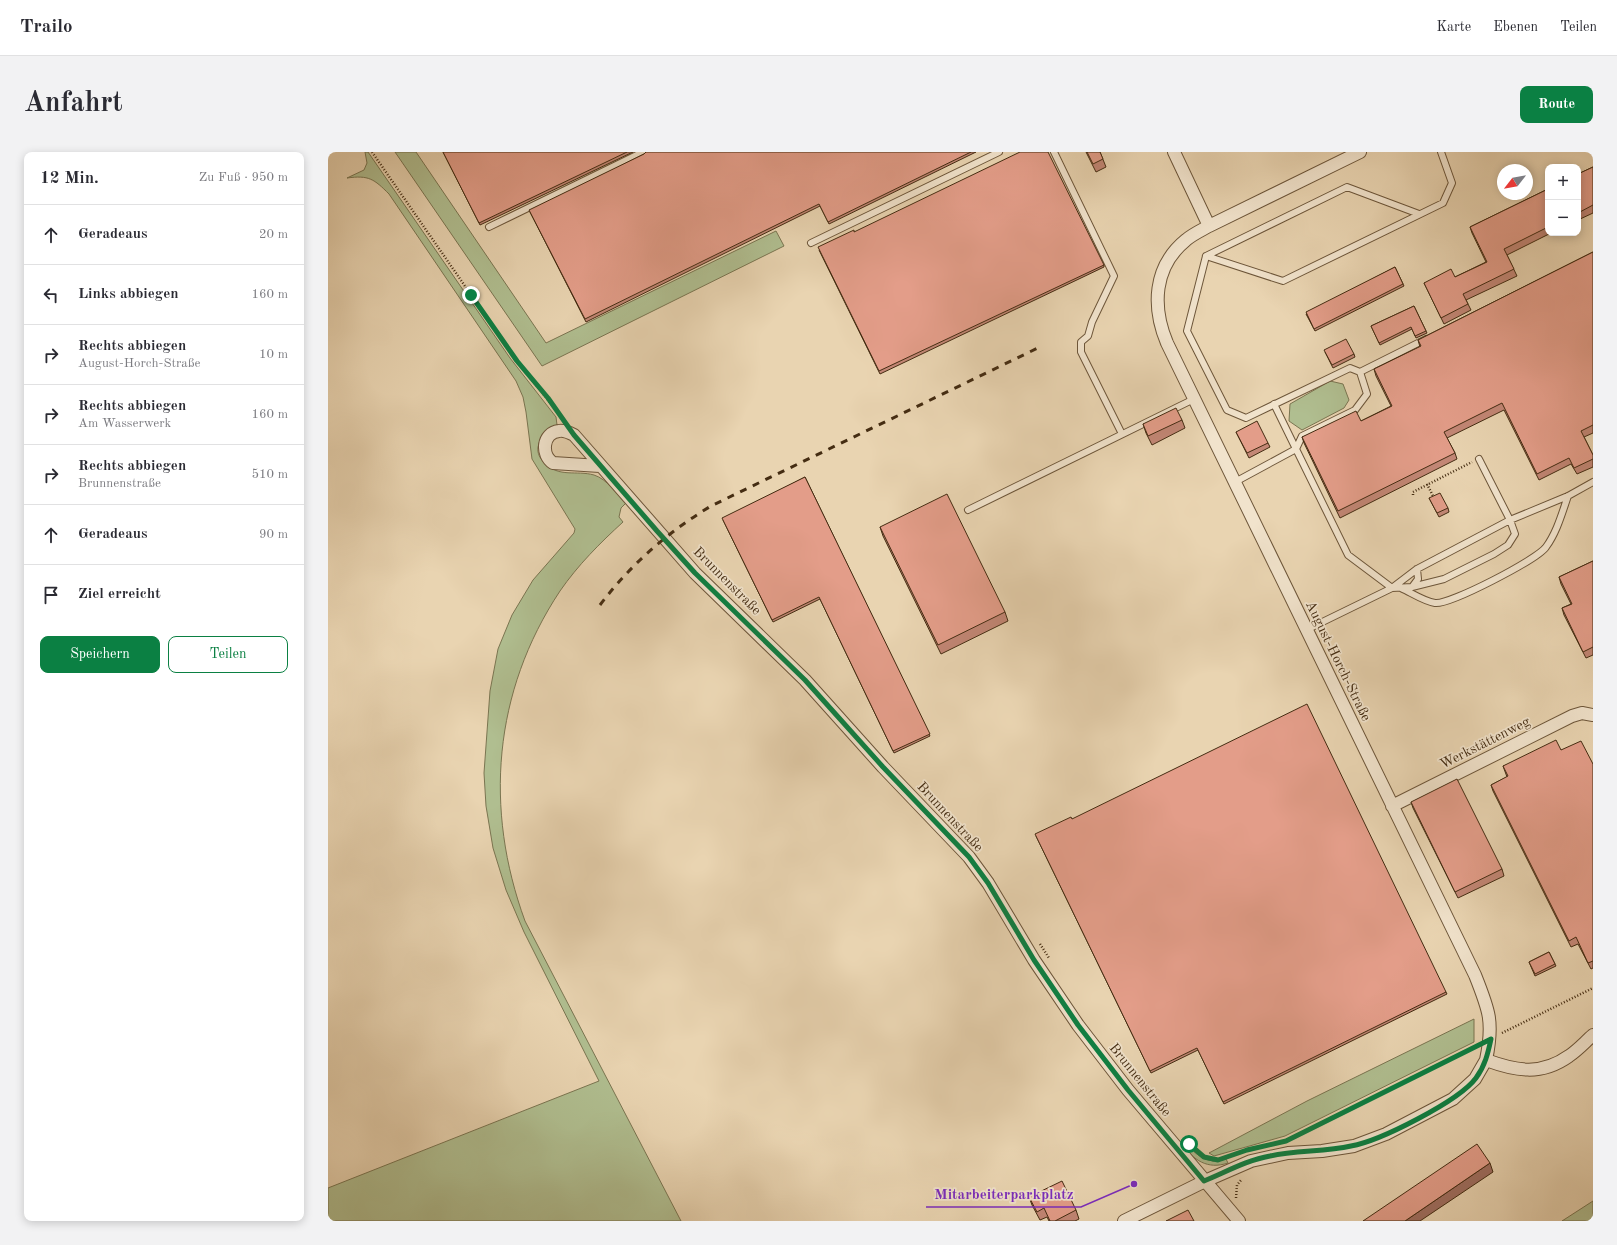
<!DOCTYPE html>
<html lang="de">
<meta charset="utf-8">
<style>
body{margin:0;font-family:"Old Standard TT",serif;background:#f2f2f3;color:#2b2b33}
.controls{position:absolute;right:12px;top:12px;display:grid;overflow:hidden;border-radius:8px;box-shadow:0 2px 10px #0003}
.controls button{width:36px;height:36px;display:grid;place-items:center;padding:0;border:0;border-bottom:1px solid #e1e1e2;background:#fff;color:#2b2b33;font:20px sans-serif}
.compass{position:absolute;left:1169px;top:12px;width:36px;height:36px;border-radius:50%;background:#fff;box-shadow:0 2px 10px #0003;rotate:239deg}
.stop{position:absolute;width:12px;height:12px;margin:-9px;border:3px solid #0b8043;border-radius:50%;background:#fff}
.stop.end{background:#0b8043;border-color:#fff;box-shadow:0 1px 4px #0008}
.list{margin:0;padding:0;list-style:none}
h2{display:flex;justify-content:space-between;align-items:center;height:52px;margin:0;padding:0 16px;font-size:17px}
h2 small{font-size:13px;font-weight:400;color:#7c7c81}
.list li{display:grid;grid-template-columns:26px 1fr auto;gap:12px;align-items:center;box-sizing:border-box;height:60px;padding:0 16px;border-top:1px solid #e1e1e2}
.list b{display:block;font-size:15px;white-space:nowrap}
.list p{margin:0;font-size:13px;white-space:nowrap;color:#7c7c81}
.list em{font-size:13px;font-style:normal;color:#7c7c81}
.actions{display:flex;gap:8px;padding:12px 16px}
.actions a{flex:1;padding:9px 0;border:1px solid #0b8043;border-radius:8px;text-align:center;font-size:14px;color:#0b8043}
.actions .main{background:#0b8043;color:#fff}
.icon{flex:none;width:22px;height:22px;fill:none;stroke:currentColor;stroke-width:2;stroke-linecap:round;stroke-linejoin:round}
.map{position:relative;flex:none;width:1265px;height:1069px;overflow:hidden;border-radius:8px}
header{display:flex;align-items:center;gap:24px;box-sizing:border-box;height:56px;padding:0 20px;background:#fff;border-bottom:1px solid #e1e1e2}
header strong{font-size:19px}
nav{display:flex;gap:22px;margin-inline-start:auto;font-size:14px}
.intro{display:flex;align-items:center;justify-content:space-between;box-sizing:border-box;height:96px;padding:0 24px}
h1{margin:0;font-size:28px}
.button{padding:10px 18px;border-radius:8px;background:#0b8043;color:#fff;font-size:14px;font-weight:700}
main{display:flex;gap:24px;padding:0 24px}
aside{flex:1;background:#fff;border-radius:8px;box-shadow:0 2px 10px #0003}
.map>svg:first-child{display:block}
</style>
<header>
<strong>Trailo</strong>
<nav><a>Karte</a><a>Ebenen</a><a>Teilen</a></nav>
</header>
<div class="intro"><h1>Anfahrt</h1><a class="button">Route</a></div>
<main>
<aside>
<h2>12 Min.<small>Zu Fuß · 950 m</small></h2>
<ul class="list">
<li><svg class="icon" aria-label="ahead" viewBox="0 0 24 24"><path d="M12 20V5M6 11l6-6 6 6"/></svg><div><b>Geradeaus</b></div><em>20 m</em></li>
<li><svg class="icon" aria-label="left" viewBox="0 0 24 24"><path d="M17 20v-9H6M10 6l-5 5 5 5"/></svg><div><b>Links abbiegen</b></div><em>160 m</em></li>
<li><svg class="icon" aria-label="right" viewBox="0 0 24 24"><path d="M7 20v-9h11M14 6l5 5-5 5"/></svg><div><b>Rechts abbiegen</b><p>August-Horch-Straße</p></div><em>10 m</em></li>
<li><svg class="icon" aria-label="right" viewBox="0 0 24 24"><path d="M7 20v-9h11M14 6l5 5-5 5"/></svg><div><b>Rechts abbiegen</b><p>Am Wasserwerk</p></div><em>160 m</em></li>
<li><svg class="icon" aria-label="right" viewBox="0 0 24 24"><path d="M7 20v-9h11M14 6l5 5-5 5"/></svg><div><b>Rechts abbiegen</b><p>Brunnenstraße</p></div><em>510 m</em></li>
<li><svg class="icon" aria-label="ahead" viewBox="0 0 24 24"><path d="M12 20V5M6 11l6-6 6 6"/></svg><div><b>Geradeaus</b></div><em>90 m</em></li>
<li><svg class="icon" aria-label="arrive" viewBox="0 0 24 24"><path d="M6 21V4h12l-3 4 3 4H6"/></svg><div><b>Ziel erreicht</b></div></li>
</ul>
<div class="actions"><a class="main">Speichern</a><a>Teilen</a></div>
</aside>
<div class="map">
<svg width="1265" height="1069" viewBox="0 0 1265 1069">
<rect width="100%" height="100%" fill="#e9d4b1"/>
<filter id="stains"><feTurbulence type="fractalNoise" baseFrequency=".005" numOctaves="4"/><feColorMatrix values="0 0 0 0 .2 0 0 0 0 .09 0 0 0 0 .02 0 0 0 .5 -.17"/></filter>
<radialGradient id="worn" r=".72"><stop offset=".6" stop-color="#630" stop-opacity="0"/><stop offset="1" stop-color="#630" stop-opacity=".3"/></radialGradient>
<path fill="#b0be90" stroke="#7a7551" d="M37 0H40L182 206 228 265 229 273C218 278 213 282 210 295 209 301 212 307 217 311 231 326 248 318 266 323 279 327 289 342 298 351L293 356 291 365 295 370C272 391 250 413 232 439 165 540 156 657 197 769L353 1069H0V1036L271 929 196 780 178 738 165 696 158 654 156 621 162 539 170 497 184 463 205 428 246 381 247 377 204 307 198 260 195 245 188 229 61 42C46 27 41 23 19 26L36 18 39 11Z
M67 0H88L218 191 448 79 456 94 214 214Z
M1002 229 1015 232 1021 248 1016 256 974 278 961 269 962 252Z
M1146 867V890L957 984 886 1004 881 1001 979 949Z
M854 987C866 1001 878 1014 898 1007L900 1011C879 1018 866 1008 853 992Z
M1265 1049V1069H1234Z"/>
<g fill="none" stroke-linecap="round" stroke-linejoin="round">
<defs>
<path id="lane" d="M726 0 786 124 764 170 760 184 753 190V200L794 282
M161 75 315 0
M483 91 671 0
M878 104 1019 35 1091 62
M1098 187 1032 220 1022 216 918 266 899 258 859 179 878 104 955 129 1115 51 1124 31 1113 0
M946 252 968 297
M968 297 974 284 1027 258 1039 242 1032 220
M907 330 968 297 1020 403 1064 436 1084 435 1116 427 1166 402 1180 393 1187 382 1182 368 1151 307
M640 358 866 247
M1084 435 1090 427 1089 417
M1073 436C1084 441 1095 449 1107 451 1122 453 1210 407 1218 395 1229 380 1234 361 1240 344
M978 478 1064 436 1089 417 1182 368 1240 344 1265 330"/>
<path id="street" d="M846 0 881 74
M1032 0 881 74C874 78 865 82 858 88 825 115 824 155 839 191L1147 823C1161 858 1166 870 1158 908
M272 314 225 311C213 303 214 281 231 279 236 278 242 281 246 283L367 421 477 528 555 615 641 705 660 731 706 808 750 873 800 938 911 1069
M1064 654 1244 564 1254 561 1265 563
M796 1069 877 1029 923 1009 960 1001 994 999 1026 994 1058 982 1125 947 1147 927 1158 908C1188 919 1213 924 1241 904 1250 898 1257 890 1265 883"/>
</defs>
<use href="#lane" stroke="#6d563a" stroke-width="8"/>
<use href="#street" stroke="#6d563a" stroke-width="14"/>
<path stroke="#442c12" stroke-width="2.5" stroke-dasharray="1 2" stroke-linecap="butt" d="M44 0 189 209 236 268
M1099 332 1106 346
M1085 343V340L1144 310
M712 792 721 806
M1174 881 1265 836
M959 988 1150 893
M871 1002 885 1008 895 1007
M908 1046 909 1033 914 1027"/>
<use href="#lane" stroke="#f1e3cc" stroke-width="6"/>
<use href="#street" stroke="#f1e3cc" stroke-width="12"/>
<path stroke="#442c12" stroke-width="3" stroke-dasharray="7 7" stroke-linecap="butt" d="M272 453C303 412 340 380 383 354L714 194"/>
</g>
<path fill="#c38776" stroke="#442c12" d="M115 0H305L152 73Z
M318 0H648L501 72 492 54 258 170 202 60 316 2Z
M758 0H772L778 15 768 20Z
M1265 15V61L1250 68V22Z
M1220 37V81H1223L1179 103 1189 124 1138 148 1143 158 1116 172 1099 137 1096 131 1127 125 1158 110 1144 81 1142 75Z
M526 80 776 113V115L552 222 491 98Z
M1265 100V281L1256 285 1265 303V315L1249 322 1243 312 1211 328 1176 258 1119 286 1127 301 1129 307 1012 366 976 291 974 285 1033 269 1063 254 1048 224 1046 217 1092 195 1090 188Z
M1067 115 1076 134 987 179 978 162Z
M1086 154 1099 181 1088 186 1084 177 1052 193 1043 174Z
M997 200 1026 202 1027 205 1005 216Z
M854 268 857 276 824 293 818 281 815 272Z
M908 280 940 291 942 295 921 306Z
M477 325 602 584 566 601 492 447 445 470 395 368Z
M1101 346 1120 356 1121 360 1111 365Z
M552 375 677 460 680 469 613 502 555 384Z
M1265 409V503L1258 506 1236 463 1234 456 1243 452 1233 432 1231 425Z
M1233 598 1265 612V816L1263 817 1250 792 1243 795 1165 639 1163 633 1179 625 1175 614Z
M1083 650 1174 717 1176 724 1130 746 1085 656Z
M744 667 1118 840 1119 842 896 952 870 898 823 921 708 684Z
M1221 800 1228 814 1207 824 1201 810Z
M701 1045 748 1058 751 1067 747 1069H721L719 1065 712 1068 704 1053Z"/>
<path fill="#9f6e60" stroke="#442c12" d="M1162 1011 1165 1020 1092 1069H1077Z"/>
<path fill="#e39d89" stroke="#442c12" d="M115 0H299L151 71Z
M318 0H643L500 70 491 52 257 167 201 58 316 2Z
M692 0H720L776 113 551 219 490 95 526 78V80Z
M759 0H772L775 7 765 12Z
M1265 15V53L1250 61V22Z
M1220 37V75L1176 97 1186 117 1135 142 1140 152 1113 166 1096 131 1123 117 1127 125 1159 110 1142 75Z
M1265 100V273L1253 279 1265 303V307L1246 316 1241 306 1209 322 1174 251 1116 280 1127 301 1010 359 974 285 1028 259 1033 269 1064 254 1046 217 1093 194 1090 188Z
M1067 115 1075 132 986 177 978 160Z
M1086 154 1098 179 1087 184 1083 175 1051 191 1043 174Z
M1018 187 1026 202 1004 213 996 198Z
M848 256 854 268 820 284 815 272Z
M929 269 940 291 919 301 908 280Z
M477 325 602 582 565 599 491 445 444 468 394 366Z
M1112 341 1120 356 1109 361 1101 346Z
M619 342 677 460 610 493 552 375Z
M1265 409V495L1255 500 1234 456 1244 452 1231 425Z
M979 552 1118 840 895 950 869 896 822 919 707 682 743 665 744 667Z
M1228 588 1233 598 1253 589 1265 612V809L1260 811 1248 785 1241 789 1163 633 1180 624 1175 614Z
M1129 627 1174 717 1127 740 1083 650Z
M1221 800 1227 812 1207 822 1201 810Z
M1149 992 1162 1011 1077 1069H1035Z
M734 1029 748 1058 727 1069H722L716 1056 709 1060 701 1045Z
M860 1058 866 1069H838Z"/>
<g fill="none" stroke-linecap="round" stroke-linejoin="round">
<path stroke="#0b8043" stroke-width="5" d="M143 143 189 209 220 246 246 283 329 379 367 421 477 528 555 615 641 705 660 731 706 808 750 873 800 938 876 1029C898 1020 919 1008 942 1004 968 998 996 1000 1023 994 1052 989 1131 949 1148 926 1157 914 1160 901 1163 887L958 989 919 998 890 1008 876 1005 861 992"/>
</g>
<g text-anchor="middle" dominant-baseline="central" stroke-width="3.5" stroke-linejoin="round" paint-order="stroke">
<g font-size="14" fill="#442c12" stroke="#f1e3cc">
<text transform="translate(399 429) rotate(45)">Brunnenstraße</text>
<text transform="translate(1010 509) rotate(64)">August-Horch-Straße</text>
<text transform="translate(1157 591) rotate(-27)">Werkstättenweg</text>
<text transform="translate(622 665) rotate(47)">Brunnenstraße</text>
<text transform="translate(812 928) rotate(51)">Brunnenstraße</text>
</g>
</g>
<path fill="none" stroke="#7b2cbf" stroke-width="1.5" d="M806 1032L753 1055H598"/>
<circle fill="#7b2cbf" stroke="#f1e3cc" stroke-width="1.5" cx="806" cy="1032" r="4"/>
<g font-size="15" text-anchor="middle" font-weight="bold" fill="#7b2cbf" stroke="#f1e3cc" stroke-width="3.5" stroke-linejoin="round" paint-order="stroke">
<text x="676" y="1047">Mitarbeiterparkplatz</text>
</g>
<rect width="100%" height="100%" filter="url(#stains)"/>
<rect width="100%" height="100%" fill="url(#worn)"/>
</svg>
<div class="controls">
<button>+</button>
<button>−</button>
</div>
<svg class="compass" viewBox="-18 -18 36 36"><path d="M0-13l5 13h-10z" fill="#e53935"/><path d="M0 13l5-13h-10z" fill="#7c7c81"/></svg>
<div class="stop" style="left:861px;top:992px"></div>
<div class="stop end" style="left:143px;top:143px"></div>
</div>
</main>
